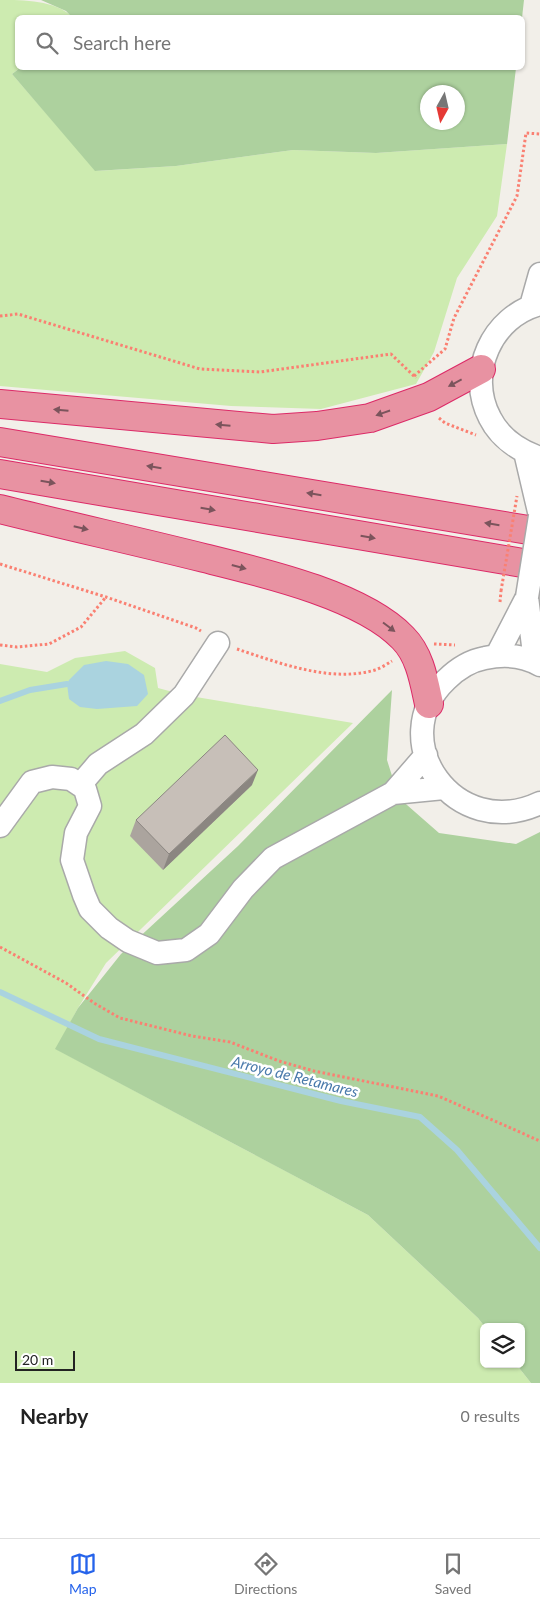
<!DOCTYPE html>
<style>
body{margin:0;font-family:Lato,sans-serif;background:#f6f6f6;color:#222}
.controls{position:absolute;right:15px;bottom:15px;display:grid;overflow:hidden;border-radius:8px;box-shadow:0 1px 4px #0004}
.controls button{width:45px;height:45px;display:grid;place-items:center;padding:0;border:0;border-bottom:1px solid #e0e0e0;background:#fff;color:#222;font:25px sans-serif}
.compass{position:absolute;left:420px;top:85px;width:45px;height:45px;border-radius:50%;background:#fff;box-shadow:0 1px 4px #0004;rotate:188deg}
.scale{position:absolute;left:15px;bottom:12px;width:60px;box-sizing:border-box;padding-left:5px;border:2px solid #222;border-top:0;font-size:14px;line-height:18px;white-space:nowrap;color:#222;-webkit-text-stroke:4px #fff;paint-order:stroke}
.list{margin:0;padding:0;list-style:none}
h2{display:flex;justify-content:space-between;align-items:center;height:65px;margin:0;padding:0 20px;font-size:21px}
h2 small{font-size:16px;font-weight:400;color:#767676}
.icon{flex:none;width:28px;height:28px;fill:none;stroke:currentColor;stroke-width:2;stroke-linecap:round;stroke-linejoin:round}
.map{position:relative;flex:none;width:540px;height:1383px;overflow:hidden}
.search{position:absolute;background:#fff;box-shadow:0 1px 4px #0004;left:15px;right:15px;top:15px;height:55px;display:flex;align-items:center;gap:12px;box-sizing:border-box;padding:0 18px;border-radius:8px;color:#767676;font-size:19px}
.sheet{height:155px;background:#fff}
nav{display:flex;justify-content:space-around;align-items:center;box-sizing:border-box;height:70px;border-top:1px solid #e0e0e0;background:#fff;font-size:14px;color:#767676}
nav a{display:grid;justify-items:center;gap:2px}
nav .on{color:#2563eb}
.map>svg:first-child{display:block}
</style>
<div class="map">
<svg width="540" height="1383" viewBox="0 0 540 1383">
<rect width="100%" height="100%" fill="#f2efe9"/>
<path fill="#cdebb0" d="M0 0C25 0 54 0 73 17L18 18V68H20L12 74 96 171 176 166 293 150 376 153 507 144 497 216 457 278 434 352 416 384 321 409 231 406 0 386Z
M125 651 155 668 158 688 184 695 353 723 106 963 78 1008 56 1049 368 1215 478 1318 485 1327H484V1364H516L531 1383H0V664L47 672 75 658Z"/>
<path fill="#add19e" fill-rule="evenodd" d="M41 0H524L522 18H73L66 11Z
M20 68H516L507 144 376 153 293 150 176 166 95 171 12 74ZM458 92V122H428V92Z
M392 690 387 760 399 798 439 833 516 844 540 832V1383H531L516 1364H521V1327H485L478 1318 368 1215 55 1049 78 1008 121 954 238 846Z"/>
<path fill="#aad3df" d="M106 661 128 664 144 675 148 694 137 706 97 709 80 707 69 699 67 684 69 680 84 665Z"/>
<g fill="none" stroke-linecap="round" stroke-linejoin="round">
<path stroke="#aad3df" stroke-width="6" d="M0 701 30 690 67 684
M0 992 99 1039 341 1101 420 1117 457 1150 540 1248"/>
<defs>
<path id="minor" d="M540 304C492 316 466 373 490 418 500 438 520 451 540 458
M531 306 540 274
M525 452 540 516
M527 597 535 662
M497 655 527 597
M540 665C523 655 504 654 485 658 469 661 457 669 446 680 383 740 455 843 540 803
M80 785 98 764 144 734 184 695 218 643
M393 793 444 788
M0 826 32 782 52 777 71 779 80 785 85 789 90 806 76 833 72 860 84 895 90 909 109 928 128 941 157 953 186 950 209 934 243 889 273 858 393 793 426 755"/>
<path id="highway" d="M0 404 273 429 317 426 370 418 429 397 481 369
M0 442 540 532
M0 474 540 566
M0 509C68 526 136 541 204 558 261 572 362 595 403 638 420 655 424 681 429 704"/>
</defs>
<use href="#minor" stroke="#a9a9a9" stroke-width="25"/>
<use href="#highway" stroke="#dc2a67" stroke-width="30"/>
<path stroke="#fa8072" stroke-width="3" stroke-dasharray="2.5 2.5" stroke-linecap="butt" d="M0 316 18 314 200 369 260 372 391 354 416 378
M414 376 445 349 454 318 517 196 526 133 540 134
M439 418 445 423 476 435
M0 564 106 597 196 628 201 631
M500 602 501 591
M434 644 455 645
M0 645 17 647 49 644 81 627 106 597
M237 649C279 663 331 683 375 670 381 668 387 664 392 661
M0 947 66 983 94 1003 120 1018 192 1036 230 1042 279 1061 314 1071 438 1096 540 1141"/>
<use href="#minor" stroke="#fff" stroke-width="22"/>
<use href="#highway" stroke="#e892a2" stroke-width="28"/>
<defs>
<path id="minor-bridge" d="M527 597 540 516"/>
</defs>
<use href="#minor-bridge" stroke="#a9a9a9" stroke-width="25" stroke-linecap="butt"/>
<path stroke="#fa8072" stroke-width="3" stroke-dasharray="2.5 2.5" stroke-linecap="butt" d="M501 591 517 496"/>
<use href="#minor-bridge" stroke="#fff" stroke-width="22"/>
</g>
<path fill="#aba49e" d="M252 785 163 870 130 836 136 820Z"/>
<path fill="#8b8681" d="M258 770 252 785 163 870 169 854Z"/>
<path fill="#c7bfb8" stroke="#8b8681" d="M225 735 258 770 169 854 136 820Z"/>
<defs><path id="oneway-solid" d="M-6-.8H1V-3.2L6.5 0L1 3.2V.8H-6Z" transform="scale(1.25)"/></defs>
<g fill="#7b545c">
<use href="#oneway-solid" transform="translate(455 383) rotate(152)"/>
<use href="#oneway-solid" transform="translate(61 410) rotate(-175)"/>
<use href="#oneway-solid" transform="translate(383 413) rotate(161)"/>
<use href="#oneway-solid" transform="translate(223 425) rotate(-175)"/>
<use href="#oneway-solid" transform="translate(154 467) rotate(-171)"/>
<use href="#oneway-solid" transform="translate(48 482) rotate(10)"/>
<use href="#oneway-solid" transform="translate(314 494) rotate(-171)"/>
<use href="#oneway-solid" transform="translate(208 509) rotate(10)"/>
<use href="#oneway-solid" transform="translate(492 524) rotate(-171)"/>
<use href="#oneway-solid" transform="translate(81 528) rotate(13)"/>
<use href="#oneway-solid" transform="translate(368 537) rotate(10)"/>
<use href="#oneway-solid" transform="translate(239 567) rotate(15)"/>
<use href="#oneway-solid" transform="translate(389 627) rotate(37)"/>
</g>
<g text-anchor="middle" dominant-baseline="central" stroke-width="5" stroke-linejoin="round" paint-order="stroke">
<g font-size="15" font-style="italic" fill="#4a7aab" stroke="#fff">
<text transform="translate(295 1076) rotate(14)">Arroyo de Retamares</text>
</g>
</g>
</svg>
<div class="controls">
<button><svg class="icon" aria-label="layers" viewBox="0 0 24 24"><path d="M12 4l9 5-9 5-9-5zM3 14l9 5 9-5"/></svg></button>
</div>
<svg class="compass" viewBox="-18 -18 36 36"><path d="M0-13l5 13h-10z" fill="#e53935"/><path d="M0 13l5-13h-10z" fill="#767676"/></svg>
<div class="scale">20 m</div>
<div class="search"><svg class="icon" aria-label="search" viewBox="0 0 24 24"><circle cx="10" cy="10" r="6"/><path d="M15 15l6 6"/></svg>Search here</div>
</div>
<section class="sheet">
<h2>Nearby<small>0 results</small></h2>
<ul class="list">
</ul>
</section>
<nav>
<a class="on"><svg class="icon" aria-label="map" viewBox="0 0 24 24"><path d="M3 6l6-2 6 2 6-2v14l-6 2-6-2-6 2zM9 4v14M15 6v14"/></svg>Map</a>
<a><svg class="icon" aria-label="directions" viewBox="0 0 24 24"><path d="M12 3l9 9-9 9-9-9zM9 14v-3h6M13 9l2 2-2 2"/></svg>Directions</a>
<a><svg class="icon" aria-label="saved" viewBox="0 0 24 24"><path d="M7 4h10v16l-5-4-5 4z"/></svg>Saved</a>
</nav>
